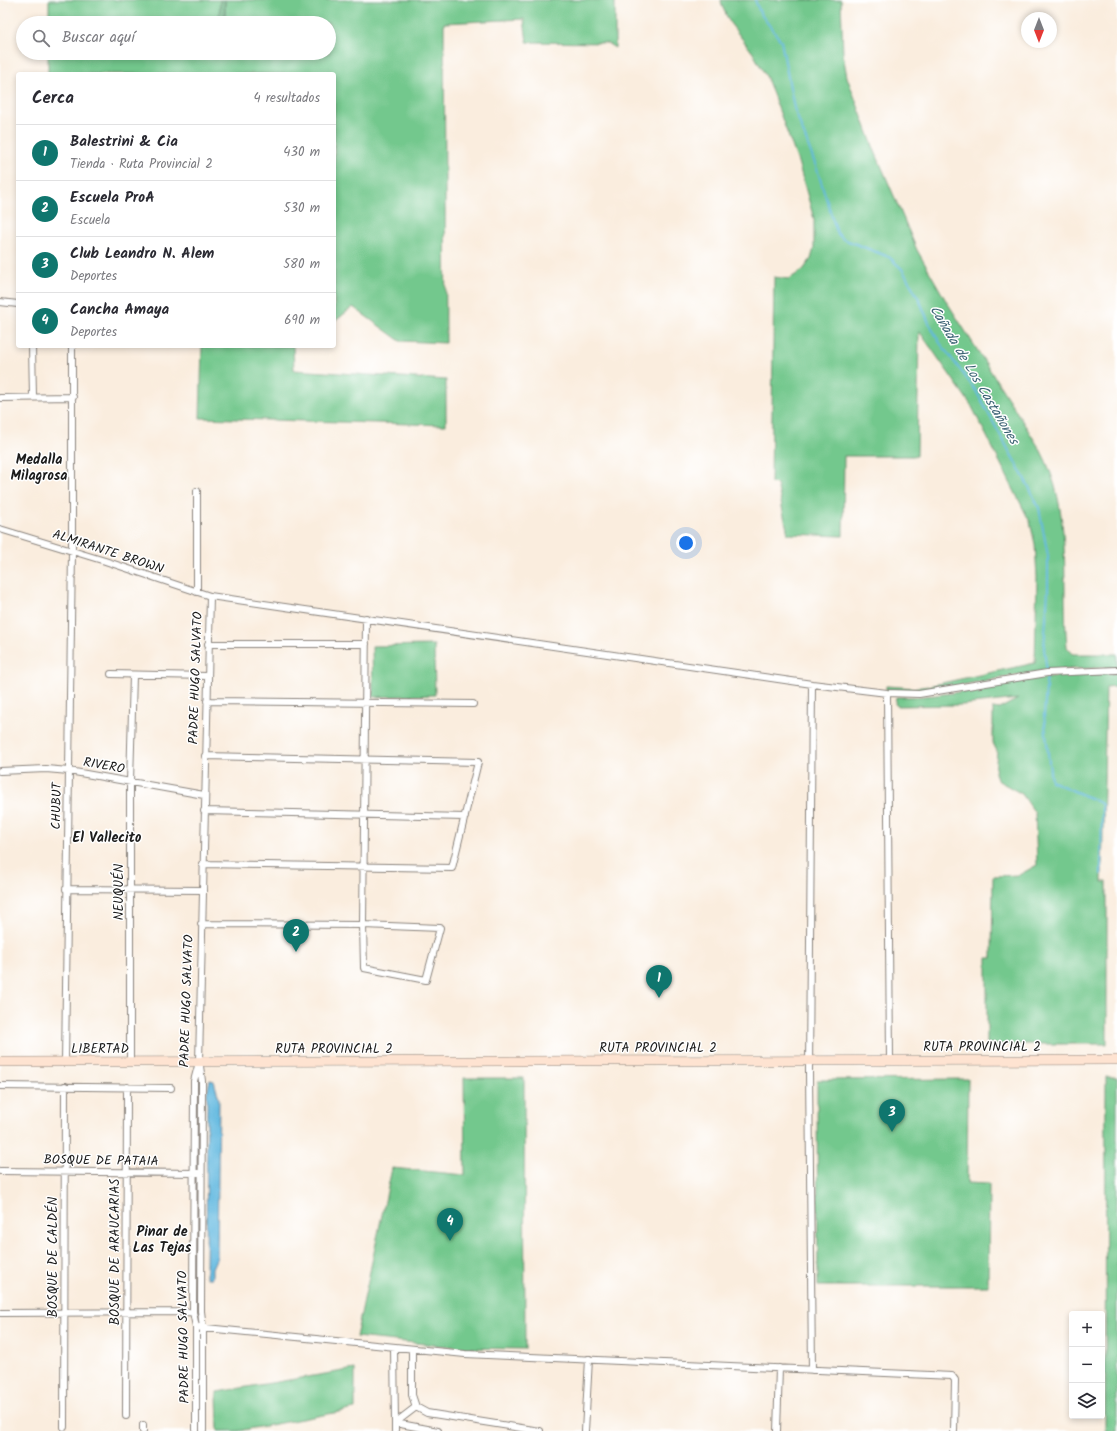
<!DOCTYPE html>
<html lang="es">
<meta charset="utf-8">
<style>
body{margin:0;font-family:Kalam,sans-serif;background:#f7f7f7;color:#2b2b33}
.controls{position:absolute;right:12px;bottom:12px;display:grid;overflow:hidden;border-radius:4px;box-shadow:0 2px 6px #0003}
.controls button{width:36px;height:36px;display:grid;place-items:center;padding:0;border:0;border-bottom:1px solid #e1e1e2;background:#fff;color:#2b2b33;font:20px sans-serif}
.compass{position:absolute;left:1021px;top:12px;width:36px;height:36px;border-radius:50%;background:#fff;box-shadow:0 2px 6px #0003;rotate:180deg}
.you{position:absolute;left:686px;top:543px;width:14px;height:14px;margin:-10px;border:3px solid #fff;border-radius:50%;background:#1a73e8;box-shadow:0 0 0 6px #1a73e833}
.badge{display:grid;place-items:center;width:26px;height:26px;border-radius:50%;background:#0f766e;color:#fff;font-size:13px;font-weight:700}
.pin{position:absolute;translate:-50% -33px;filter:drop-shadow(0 1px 2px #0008)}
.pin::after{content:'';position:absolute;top:21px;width:14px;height:12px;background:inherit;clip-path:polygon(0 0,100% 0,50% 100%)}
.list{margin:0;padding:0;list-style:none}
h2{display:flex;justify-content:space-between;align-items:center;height:52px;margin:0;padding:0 16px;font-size:17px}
h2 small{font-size:13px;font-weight:400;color:#7c7c81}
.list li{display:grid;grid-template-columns:26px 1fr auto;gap:12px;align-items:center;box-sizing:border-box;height:56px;padding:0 16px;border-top:1px solid #e1e1e2}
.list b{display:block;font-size:15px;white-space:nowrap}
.list p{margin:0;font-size:13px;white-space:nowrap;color:#7c7c81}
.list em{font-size:13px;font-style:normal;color:#7c7c81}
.icon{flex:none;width:22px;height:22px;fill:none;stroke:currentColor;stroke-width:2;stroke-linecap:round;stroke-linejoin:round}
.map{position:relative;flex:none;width:1117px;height:1431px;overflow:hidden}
.search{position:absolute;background:#fff;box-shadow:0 2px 6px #0003;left:16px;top:16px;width:320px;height:44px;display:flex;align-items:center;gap:10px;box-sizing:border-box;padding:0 14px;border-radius:22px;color:#7c7c81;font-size:15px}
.panel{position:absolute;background:#fff;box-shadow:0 2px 6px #0003;left:16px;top:72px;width:320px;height:276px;border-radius:4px}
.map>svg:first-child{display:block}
</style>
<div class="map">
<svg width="1117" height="1431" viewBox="0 0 1117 1431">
<rect width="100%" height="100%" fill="#fff"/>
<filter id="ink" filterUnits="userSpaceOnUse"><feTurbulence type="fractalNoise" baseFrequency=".025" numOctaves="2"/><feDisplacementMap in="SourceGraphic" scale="8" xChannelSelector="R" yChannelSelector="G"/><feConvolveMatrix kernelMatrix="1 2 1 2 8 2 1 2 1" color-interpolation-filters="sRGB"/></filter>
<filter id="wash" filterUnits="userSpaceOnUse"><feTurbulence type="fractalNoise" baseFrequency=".012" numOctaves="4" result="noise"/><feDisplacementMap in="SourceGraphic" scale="16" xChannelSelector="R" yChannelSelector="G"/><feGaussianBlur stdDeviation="0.9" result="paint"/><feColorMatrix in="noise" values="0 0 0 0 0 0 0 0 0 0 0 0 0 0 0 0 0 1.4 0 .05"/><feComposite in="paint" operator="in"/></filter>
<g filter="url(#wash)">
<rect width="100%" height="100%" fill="#faedde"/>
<path fill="#73c88d" stroke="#487254" d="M49 0H220L219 23H49Z
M225 0H615V48L607 43 527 42 524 19 444 23 446 343 400 341 353 307 334 322V74H48V53H329V23H225Z
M721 0H841L843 54 847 77 874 149 917 250 945 299 1040 449C1074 512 1061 579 1067 647L1073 654H1117V667L1047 670 921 692 886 690V686L915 688 928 686 1035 663 1037 577 1035 544 1030 522 971 405 919 331 917 456H844L843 536 788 534 777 484 771 483 774 277 789 279 803 270 811 259 814 248V219L798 162 767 78 753 53 730 23 722 6Z
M202 346H293L294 370 446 380V425L200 418Z
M434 645 435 695 373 697 372 646Z
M1117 673V686L1106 687 1102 882H1107V1044H987V958H992L993 876 1019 875 1037 865 1035 813 1022 794 997 780 995 773 997 751 993 743V708L999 709 1018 699 962 705 897 706 895 704 896 697C948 698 999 683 1050 677 1072 674 1095 674 1117 673Z
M1106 1077H1117V1431H1105Z
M464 1078H524L525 1349 465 1348 356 1337 392 1168 465 1175Z
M968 1079 967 1183 989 1184 988 1286H818L817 1080Z
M355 1369V1409L238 1431H218L217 1392Z"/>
<path fill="#5eac78" stroke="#3d644a" d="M220 0H225V23H219Z"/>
<path fill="#64b9e0" stroke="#406a7e" d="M210 1080 214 1081 219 1099 217 1257 212 1268V1278H206L207 1092Z"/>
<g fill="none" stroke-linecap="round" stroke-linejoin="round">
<path stroke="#64b9e0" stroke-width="2" d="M755 0 760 13 781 41 794 108 817 169 837 233 843 239 889 257 902 269 919 299 929 323 940 343 976 391 1029 487 1039 508 1048 556V590L1044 648 1047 673 1044 715 1051 781 1099 802 1102 805 1101 874"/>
</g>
</g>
<g filter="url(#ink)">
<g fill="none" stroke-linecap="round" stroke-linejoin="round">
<defs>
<path id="minor" d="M0 302 18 304
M32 346 33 396
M0 398 73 397
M0 529 105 561 210 596 812 684 887 693 919 694 1047 673 1117 670
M197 592V491
M208 644H366
M111 674 207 676
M812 684 809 1071 812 1370
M887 693 890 1060
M207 701 473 704
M0 771 46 769 69 771 204 795
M204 811 465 817
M202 864 452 868 478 762 205 756
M66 889 202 890
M201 924 363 925 440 928 426 980 364 968 363 925 366 618
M65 1062 72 551V346
M130 1062V782L133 675
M200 1066 202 1081 201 1311 203 1328V1431
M0 1086 171 1088
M0 1171 198 1173
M0 1313 193 1312
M196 1327 465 1354 952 1376 955 1380 954 1431
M394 1347 395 1423 438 1431
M416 1407 427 1413 540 1431
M126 1416 127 1087
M64 1427 65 1086
M143 1431V1425
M196 1431V1327L193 1312 194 1081 199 1062 210 596
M395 1431V1423L416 1407 412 1395V1349
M585 1431 589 1359
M777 1431 779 1368"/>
<path id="secondary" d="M0 1062 1117 1060"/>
</defs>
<use href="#minor" stroke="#8b847d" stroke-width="8"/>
<use href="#secondary" stroke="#8b847d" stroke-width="10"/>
<use href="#minor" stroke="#fff" stroke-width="6"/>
<use href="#secondary" stroke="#fee3d1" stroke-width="9"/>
</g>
</g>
<g text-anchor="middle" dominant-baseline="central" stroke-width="3" stroke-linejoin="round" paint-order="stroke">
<g font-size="13" fill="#1c1c1c" stroke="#fff">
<text transform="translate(108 552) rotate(18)">ALMIRANTE BROWN</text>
<text transform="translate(196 678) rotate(-88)">PADRE HUGO SALVATO</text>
<text transform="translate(104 766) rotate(10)">RIVERO</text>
<text transform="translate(57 806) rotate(-89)">CHUBUT</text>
<text transform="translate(119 892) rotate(-90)">NEUQUÉN</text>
<text transform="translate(187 1001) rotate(-88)">PADRE HUGO SALVATO</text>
<text x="982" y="1047">RUTA PROVINCIAL 2</text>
<text x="658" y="1048">RUTA PROVINCIAL 2</text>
<text x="100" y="1049">LIBERTAD</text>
<text x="334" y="1049">RUTA PROVINCIAL 2</text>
<text transform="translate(101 1161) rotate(1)">BOSQUE DE PATAIA</text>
<text transform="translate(115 1252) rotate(-90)">BOSQUE DE ARAUCARIAS</text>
<text transform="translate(53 1257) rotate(-90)">BOSQUE DE CALDÉN</text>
<text transform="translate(184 1337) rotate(-91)">PADRE HUGO SALVATO</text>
</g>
<g font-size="14" font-style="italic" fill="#3c6374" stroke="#fff">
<text transform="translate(974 375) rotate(59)">Cañada de Los Castañones</text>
</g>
<g font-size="14" font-weight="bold" fill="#1c1c1c" stroke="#fff">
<text x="39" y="460">Medalla<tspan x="39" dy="16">Milagrosa</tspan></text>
<text x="107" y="838">El Vallecito</text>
<text x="162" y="1232">Pinar de<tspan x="162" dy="16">Las Tejas</tspan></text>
</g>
</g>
</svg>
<div class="controls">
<button>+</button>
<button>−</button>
<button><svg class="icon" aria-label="layers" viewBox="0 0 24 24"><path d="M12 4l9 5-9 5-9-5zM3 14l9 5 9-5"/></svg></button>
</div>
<svg class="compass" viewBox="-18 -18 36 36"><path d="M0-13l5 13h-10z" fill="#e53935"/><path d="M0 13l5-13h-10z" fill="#7c7c81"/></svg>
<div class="you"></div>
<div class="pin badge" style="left:659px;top:998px">1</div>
<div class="pin badge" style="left:296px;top:952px">2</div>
<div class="pin badge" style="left:892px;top:1132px">3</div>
<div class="pin badge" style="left:450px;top:1241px">4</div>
<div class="search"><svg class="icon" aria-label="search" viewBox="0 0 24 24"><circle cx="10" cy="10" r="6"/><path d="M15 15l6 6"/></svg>Buscar aquí</div>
<section class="panel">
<h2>Cerca<small>4 resultados</small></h2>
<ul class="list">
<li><span class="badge">1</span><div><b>Balestrini &amp; Cia</b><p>Tienda · Ruta Provincial 2</p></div><em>430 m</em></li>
<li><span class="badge">2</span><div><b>Escuela ProA</b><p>Escuela</p></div><em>530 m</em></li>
<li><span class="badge">3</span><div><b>Club Leandro N. Alem</b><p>Deportes</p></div><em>580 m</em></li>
<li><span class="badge">4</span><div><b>Cancha Amaya</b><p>Deportes</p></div><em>690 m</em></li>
</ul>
</section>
</div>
